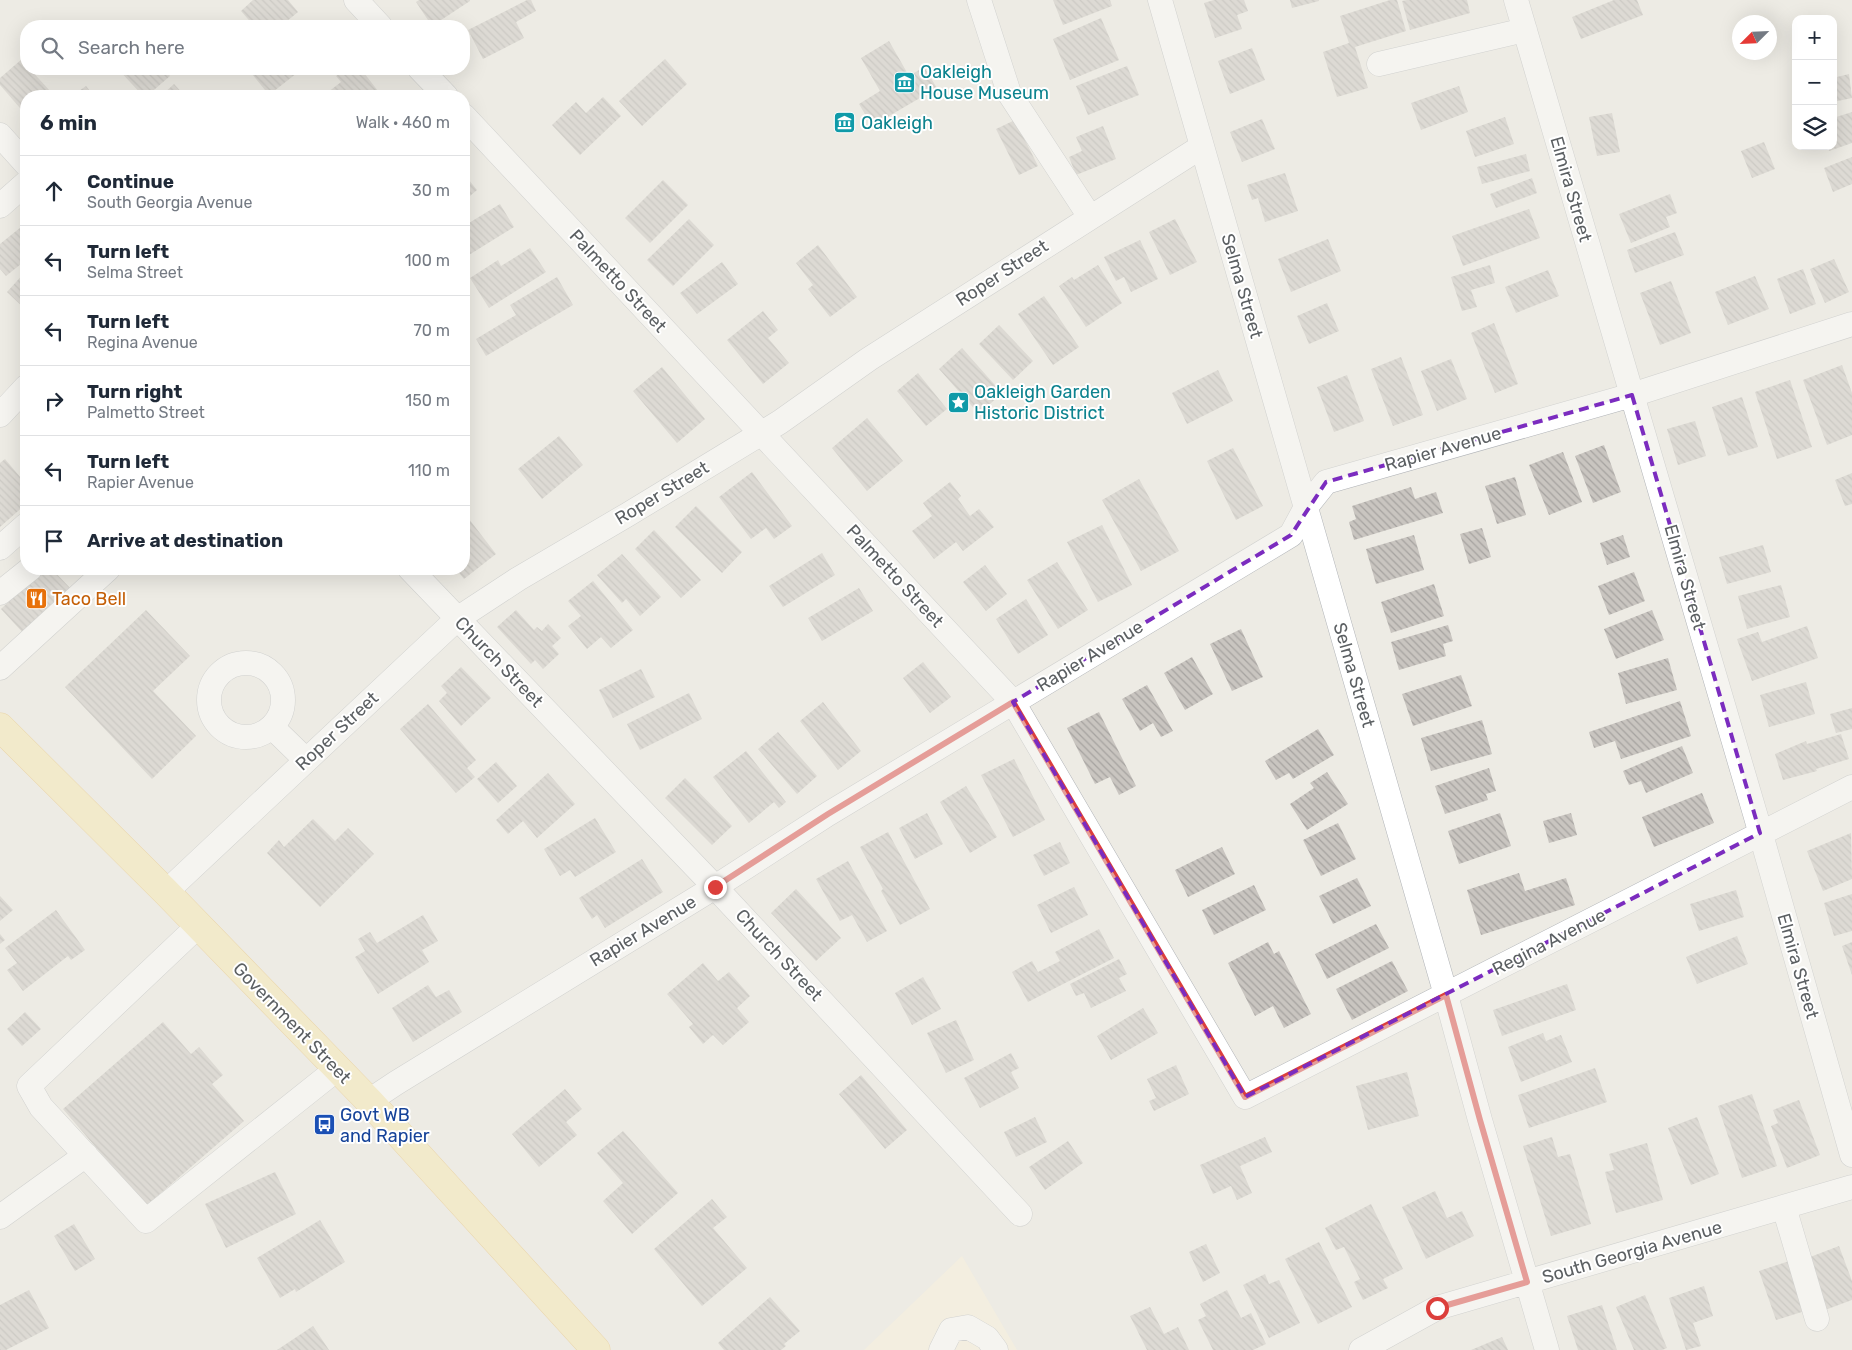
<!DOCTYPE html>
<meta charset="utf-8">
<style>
body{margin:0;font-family:Rubik,sans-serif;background:#f2f2f3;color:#1f2937}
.controls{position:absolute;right:15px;top:15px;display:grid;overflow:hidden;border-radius:10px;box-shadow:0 5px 20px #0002}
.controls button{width:45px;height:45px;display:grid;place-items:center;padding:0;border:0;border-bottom:1px solid #e0e1e3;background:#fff;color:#1f2937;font:25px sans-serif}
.compass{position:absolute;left:1732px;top:15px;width:45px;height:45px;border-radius:50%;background:#fff;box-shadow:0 5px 20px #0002;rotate:246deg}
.stop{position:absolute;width:15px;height:15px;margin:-11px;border:4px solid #dc3f3c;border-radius:50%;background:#fff}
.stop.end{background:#dc3f3c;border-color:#fff;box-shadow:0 1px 5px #0008}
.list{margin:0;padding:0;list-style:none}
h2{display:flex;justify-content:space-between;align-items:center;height:65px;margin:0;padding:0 20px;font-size:21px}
h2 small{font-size:16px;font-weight:400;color:#747a83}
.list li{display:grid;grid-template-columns:32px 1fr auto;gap:15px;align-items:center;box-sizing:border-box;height:70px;padding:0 20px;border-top:1px solid #e0e1e3}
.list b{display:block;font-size:19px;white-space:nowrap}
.list p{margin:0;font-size:16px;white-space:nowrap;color:#747a83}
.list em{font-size:16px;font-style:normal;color:#747a83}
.icon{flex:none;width:28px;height:28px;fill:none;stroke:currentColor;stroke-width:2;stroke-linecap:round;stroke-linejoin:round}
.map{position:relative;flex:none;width:1852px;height:1350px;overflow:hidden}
.search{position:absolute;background:#fff;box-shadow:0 5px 20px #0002;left:20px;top:20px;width:450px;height:55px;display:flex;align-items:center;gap:12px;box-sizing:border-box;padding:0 18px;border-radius:20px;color:#747a83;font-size:19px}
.panel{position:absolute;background:#fff;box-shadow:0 5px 20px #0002;left:20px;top:90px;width:450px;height:485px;border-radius:20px}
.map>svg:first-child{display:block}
</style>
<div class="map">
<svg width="1852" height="1350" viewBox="0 0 1852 1350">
<defs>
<pattern id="building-back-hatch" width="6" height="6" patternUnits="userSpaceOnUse" patternTransform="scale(1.25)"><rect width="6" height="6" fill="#c9c5c0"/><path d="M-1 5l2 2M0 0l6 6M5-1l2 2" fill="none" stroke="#a6a3a0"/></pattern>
</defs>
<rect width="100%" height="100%" fill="#edebe4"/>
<path fill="#fbf2db" d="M962 1256 1017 1350H864Z"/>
<path fill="url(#building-back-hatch)" d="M253 0H288L298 12 281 26H254L241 11Z
M419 0H470V1L432 26 416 2Z
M527 0H531L536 11 516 22 524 38 483 59 468 30Z
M1053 0H1110L1112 6 1063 25Z
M1214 0H1244L1248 11 1237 15 1242 29 1215 38 1204 3Z
M1290 0H1319V1L1292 8Z
M1390 0H1397L1406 31 1355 47 1368 88 1337 97 1323 52 1349 43 1340 16Z
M1407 0H1467L1470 13 1410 30 1402 1Z
M1614 0H1637L1643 15 1581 39 1572 17Z
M1101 18 1119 60 1070 80 1053 39Z
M889 41 909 76 924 67 937 88 872 126 859 104 880 91 861 58Z
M1252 48 1265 80 1230 94 1218 61Z
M22 59 26 64V69H30L50 91 43 96H26V115L0 85V78Z
M665 59 687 84 642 126 619 101Z
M1127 66 1139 95 1088 115 1076 86Z
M118 69H164L170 76 147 96H143Z
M248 69H293L297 73 269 95Z
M346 69H361L378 91 371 96H323L341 82 336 76Z
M1849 74 1852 98 1833 102V78Z
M174 84 185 96H161Z
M86 86 94 96H72Z
M1459 86 1468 112 1421 130 1411 103Z
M603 97 621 116 580 155 552 125 576 102 586 113Z
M1852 112V143L1829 151 1827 146H1833V118Z
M1612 113 1620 152 1597 156 1589 117Z
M1505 117 1514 144 1475 157 1466 131Z
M1262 119 1275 149 1242 162 1230 132Z
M1015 120 1038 166 1019 175 996 129Z
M1103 126 1116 159 1076 175 1069 157 1082 151 1076 137Z
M1764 142 1775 169 1752 178 1741 151Z
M1526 154 1530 171 1482 184 1477 167Z
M1852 157V184L1833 192 1824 168Z
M1285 173 1298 211 1265 222 1258 198 1252 200 1247 185Z
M464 174 477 190 464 201Z
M1532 178 1537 193 1496 208 1490 194Z
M663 180 688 205 650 243 625 218Z
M1670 194 1677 213 1666 217 1670 227 1631 243 1619 214Z
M500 204 514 227 464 258V226Z
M1529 209 1540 238 1463 266 1452 236Z
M689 219 714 245 673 286 647 260Z
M1175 219 1197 262 1170 275 1149 232Z
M26 223V260L6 276 0 269V244Z
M1675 232 1684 255 1635 273 1627 250Z
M1328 239 1341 271 1291 292 1278 259Z
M1140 240 1158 279 1131 292 1124 277 1116 281 1104 257Z
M818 245 857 297 830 317 808 289 813 285 796 263Z
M530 248 546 272 489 308 470 278 498 260 501 266Z
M1834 259 1849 292 1825 303 1810 269Z
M722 262 738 284 697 314 680 293Z
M1098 265 1122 303 1086 327 1059 286 1072 277 1074 280Z
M1490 265 1495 283 1471 290 1477 307 1462 311 1451 277Z
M1803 269 1816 304 1790 314 1777 279Z
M1548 270 1559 296 1516 313 1505 287Z
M26 271V310L7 292Z
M1755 276 1769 309 1728 325 1715 292Z
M557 277 573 305 486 356 476 339 516 315 510 305Z
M1671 281 1691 333 1660 345 1640 293Z
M1044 296 1079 347 1053 365 1018 314Z
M1327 303 1339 331 1309 344 1297 316Z
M763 311 778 330 768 338 789 363 763 384 727 340Z
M1494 323 1518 384 1495 393 1471 333Z
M999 325 1033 361 1013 380 979 344Z
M962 348 1002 393 979 414 939 369Z
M1401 357 1423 415 1393 426 1371 369Z
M1451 359 1467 399 1437 411 1421 371Z
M1842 365 1852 393V435L1827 445 1803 380Z
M662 367 705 419 677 443 633 391Z
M1218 370 1233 401 1187 424 1172 393Z
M918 373 947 409 926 426 897 391Z
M1347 375 1364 421 1334 432 1317 387Z
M1790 380 1812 447 1777 459 1755 392Z
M1742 397 1758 447 1728 456 1712 407Z
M867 418 903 461 867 491 832 448Z
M1695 421 1706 456 1678 465 1667 429Z
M559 436 583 465 542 499 518 469Z
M1604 445 1621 492 1593 503 1575 456Z
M1233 448 1263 506 1236 520 1207 461Z
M1563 452 1582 502 1549 515 1529 465Z
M5 459 21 478 26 473V504L0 527V463Z
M752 472 792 526 774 539 766 528 751 539 719 497Z
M1852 473V504L1845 506 1835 480Z
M1515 477 1526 515 1497 524 1485 486Z
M1139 479 1179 551 1141 571 1102 500Z
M950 482 961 496 958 499 970 516 979 509 994 527 963 551 956 542 934 559 912 531 932 516 923 503Z
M1411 487 1415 499 1436 492 1443 513 1354 540 1349 522 1356 519 1352 506Z
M696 506 742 552 722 573 675 527Z
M469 519 496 554 464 579 456 569H464V523Z
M1102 525 1132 585 1098 602 1067 542Z
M1482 528 1491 557 1469 564 1460 534Z
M654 530 701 580 681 598 635 549Z
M1414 535 1424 570 1376 584 1366 549Z
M1623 535 1630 557 1607 565 1600 543Z
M1763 545 1771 572 1727 584 1719 557Z
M822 553 835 575 783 607 769 586Z
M622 554 661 597 640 616 626 599 622 603 597 575Z
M1057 562 1088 610 1058 629 1027 580Z
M985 565 1007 594 986 611 963 582Z
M43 569H52L72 590 25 635 1 609Z
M1634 572 1645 601 1609 615 1598 586Z
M593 581 633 630 611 648 601 637 587 649 568 626 581 616 568 601Z
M1434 584 1444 616 1391 633 1381 602Z
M1781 585 1790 617 1747 629 1738 596Z
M859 588 873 611 822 641 808 618Z
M1026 599 1048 635 1018 654 996 619Z
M146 610 190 656 153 691 196 736 152 779 65 687Z
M516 610 534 630 537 627 542 631 548 624 561 638 552 646 559 654 543 669 535 660 531 664 497 627Z
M1652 610 1664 640 1616 659 1604 629Z
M1448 625 1453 641 1443 644 1446 656 1399 670 1391 642Z
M1807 626 1818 658 1752 681 1737 639 1758 632 1762 642Z
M1241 629 1263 677 1232 691 1210 644Z
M1192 657 1213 694 1185 710 1164 673Z
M1668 658 1677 690 1626 704 1618 673Z
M923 662 951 697 930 713 903 678Z
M461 667 491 698 461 726 439 701 447 693 441 686Z
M641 669 655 697 613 718 599 690Z
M1461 675 1472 706 1413 726 1402 694Z
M1806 682 1815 714 1769 727 1760 695Z
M1147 685 1173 731 1161 737 1153 723 1140 731 1122 699Z
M689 693 702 719 640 750 627 724Z
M1680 701 1691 736 1621 759 1615 741 1594 748 1589 732Z
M823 702 861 751 838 770 800 721Z
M428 704 476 760 467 768 475 777 456 793 400 729Z
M1852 708V729L1836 733 1830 714Z
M1099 712 1136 786 1119 795 1110 777 1095 784 1067 728Z
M1482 720 1492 754 1431 771 1421 738Z
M1318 729 1334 755 1293 779 1289 773 1276 780 1265 761Z
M778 732 817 776 797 794 758 749Z
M1841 734 1849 759 1816 769 1817 771 1783 780 1775 754 1806 741 1807 744Z
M1682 746 1693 773 1646 793 1641 781 1629 785 1623 771Z
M746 751 786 802 779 808 774 802 749 823 713 777Z
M1014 759 1045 820 1013 837 981 775Z
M496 762 517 786 498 803 477 779Z
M1489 768 1496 791 1486 794 1488 800 1445 814 1435 786Z
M1327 772 1348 804 1307 830 1290 804 1314 788 1310 783Z
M548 773 575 804 537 838 523 821 508 834 496 820Z
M685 778 732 826 712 845 665 798Z
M966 786 997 837 970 853 940 802Z
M1702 793 1714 823 1654 847 1642 817Z
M927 813 943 844 915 859 899 828Z
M1500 813 1511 846 1459 864 1448 831Z
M1571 813 1577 835 1549 843 1543 821Z
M595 818 616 852 575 877 570 870 560 876 544 849Z
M313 819 335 841 348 828 374 854 320 907 267 853 279 840 284 847Z
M1338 823 1356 859 1321 876 1303 840Z
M888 832 930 909 900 925 881 891 883 889 860 847Z
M1851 833 1852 879 1823 891 1807 851Z
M1060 842 1070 863 1044 876 1033 855Z
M1222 847 1235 874 1188 897 1175 870Z
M642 859 663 892 605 928 597 915 592 919 579 898Z
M848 861 887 931 867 942 852 915 840 921 816 879Z
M1519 873 1525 891 1566 878 1575 905 1481 935 1467 890Z
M1357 878 1371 906 1333 924 1319 896Z
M1254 885 1266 910 1214 935 1202 910Z
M1074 887 1088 915 1051 933 1037 905Z
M796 889 841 938 816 961 771 913Z
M1736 890 1744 917 1699 931 1690 904Z
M1852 894V931L1834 936 1824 903Z
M0 896 13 910 0 921Z
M56 910 85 950 71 960 68 956 23 991 7 970 17 963 5 948Z
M423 915 438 941 422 950 429 962 378 994 355 957 365 951 358 939 370 932 377 943Z
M1376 924 1389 948 1327 979 1315 954Z
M1099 929 1114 958 1028 1002 1012 972 1032 961 1038 972 1060 961 1055 952Z
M0 934 5 940 0 944Z
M1737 936 1748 964 1697 984 1686 957Z
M1268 942 1274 954 1279 951 1311 1014 1284 1028 1273 1006 1255 1016 1228 963Z
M1852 942V975L1842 946Z
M1119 959 1127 974 1119 978 1126 991 1091 1008 1084 993 1076 996 1070 984Z
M1392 961 1408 991 1352 1020 1336 989Z
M703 963 718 981 729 972 750 996 737 1008 749 1022 723 1045 713 1035 703 1044 689 1027 693 1024 667 994Z
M923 977 941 1009 912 1025 895 993Z
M1567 984 1576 1010 1502 1036 1493 1010Z
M428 985 436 997 449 990 462 1012 413 1042 392 1008Z
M1143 1008 1158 1033 1111 1060 1097 1036Z
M25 1012 41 1029 22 1046 7 1029Z
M956 1020 974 1060 946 1073 927 1033Z
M163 1022 191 1054 199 1047 223 1075 212 1084 244 1121 146 1206 63 1109Z
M1543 1033 1546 1041 1561 1035 1572 1062 1521 1082 1508 1047Z
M1011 1053 1019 1068 1011 1072 1019 1088 980 1108 964 1078Z
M1176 1065 1189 1094 1154 1111 1149 1101 1156 1098 1147 1079Z
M1595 1068 1607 1102 1529 1128 1518 1095Z
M1407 1072 1419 1116 1368 1130 1356 1086Z
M861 1075 907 1130 885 1149 839 1094Z
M565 1089 582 1109 566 1122 577 1135 539 1167 512 1134Z
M1752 1094 1777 1166 1742 1178 1718 1106Z
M1799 1100 1820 1155 1787 1168 1771 1126 1778 1123 1773 1110Z
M1035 1117 1047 1142 1016 1157 1004 1132Z
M1697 1117 1719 1174 1691 1185 1668 1128Z
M623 1131 678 1193 632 1234 603 1201 623 1183 597 1153Z
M1265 1137 1272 1152 1240 1166 1252 1193 1237 1200 1231 1186 1213 1194 1200 1165Z
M1552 1137 1558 1157 1570 1154 1591 1224 1551 1236 1523 1146Z
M1068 1141 1083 1163 1045 1190 1029 1167Z
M1647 1143 1663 1200 1616 1213 1605 1172 1614 1170 1609 1154Z
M275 1172 296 1214 226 1248 205 1204Z
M1435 1191 1447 1218 1462 1211 1474 1236 1426 1259 1402 1207Z
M712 1199 727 1217 713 1228 747 1268 702 1306 654 1249Z
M1371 1204 1403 1269 1383 1279 1388 1288 1363 1300 1354 1282 1360 1279 1344 1247 1336 1250 1325 1228Z
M320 1220 345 1262 296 1292 295 1289 280 1298 257 1258Z
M74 1224 95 1259 75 1271 54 1236Z
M1319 1242 1352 1307 1318 1324 1285 1259Z
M1206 1244 1220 1273 1203 1282 1189 1252Z
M1839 1246 1852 1281V1300L1825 1310 1805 1259Z
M1792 1260 1808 1310 1776 1320 1759 1271Z
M1265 1274 1269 1284 1279 1280 1300 1323 1269 1338 1243 1285Z
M1704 1286 1713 1316 1693 1323 1701 1346 1686 1350 1669 1298Z
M29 1290 49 1328 6 1350H0V1305Z
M1227 1290 1241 1318 1251 1313 1266 1344 1253 1350H1213L1198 1320 1206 1316 1200 1304Z
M1645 1295 1667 1348 1662 1350H1634L1616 1307Z
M770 1297 800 1331 784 1344 786 1346 781 1350H724L718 1343Z
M1602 1305 1617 1350H1578L1567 1316Z
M1150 1307 1164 1334 1178 1327 1189 1350H1147L1130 1316Z
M313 1326 329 1350H277Z
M1502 1337 1508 1350H1471Z"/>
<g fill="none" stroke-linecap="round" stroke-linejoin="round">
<defs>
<path id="minor" d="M356 0 380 26
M979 0 1009 93 1090 217
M1160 0 1446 995 1480 1120 1547 1350
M1516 0 1756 817 1852 1155
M1379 64 1525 30
M420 69 446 96
M464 116 1013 702 1245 1097 1852 787
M0 135 26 164
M0 206 26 183
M0 415 26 387
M0 548 26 525
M410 569 715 887 1020 1214
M0 593 30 569
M209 700a37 37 0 1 1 74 0a37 37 0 1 1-74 0Z
M0 668 108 569
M272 727 306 760
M166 892 457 619 518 579 627 515 780 422 869 359 1201 147
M198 926 29 1086 41 1107 146 1221 337 1069
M369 1101 396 1083 715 887 828 814 1291 535 1306 507 1326 482 1632 395 1852 324
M1784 1207 1817 1319
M0 1217 86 1155
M941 1350 951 1330 968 1327 987 1338 996 1350
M1361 1350 1437 1308 1852 1187"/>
<path id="major" d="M0 727 166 892 369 1101 596 1350"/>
</defs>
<use href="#minor" stroke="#b1b4b8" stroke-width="25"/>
<use href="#major" stroke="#e6bb64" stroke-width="29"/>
<use href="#minor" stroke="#fff" stroke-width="24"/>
<use href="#major" stroke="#f9e8ae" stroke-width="28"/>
</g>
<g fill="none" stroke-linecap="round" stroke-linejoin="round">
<path stroke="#dc3f3c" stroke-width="6" d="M715 887 828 814 1013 702 1245 1097 1446 995 1480 1120 1527 1282 1437 1308"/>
</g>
<path d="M0 0H1852V1350H0ZM1632 395 1760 833 1245 1097 1013 702 1291 535 1326 482Z" fill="#edebe4" fill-opacity=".55" fill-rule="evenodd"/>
<path fill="none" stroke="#7b2cbf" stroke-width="4" stroke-dasharray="10 6" stroke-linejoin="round" d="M1632 395 1760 833 1245 1097 1013 702 1291 535 1326 482Z"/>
<defs>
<symbol id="museum-square" viewBox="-11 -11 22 22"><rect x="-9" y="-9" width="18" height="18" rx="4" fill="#0f9aa8" stroke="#fff"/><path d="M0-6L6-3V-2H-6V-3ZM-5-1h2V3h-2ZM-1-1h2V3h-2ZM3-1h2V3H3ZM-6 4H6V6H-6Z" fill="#fff"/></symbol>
<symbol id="sight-square" viewBox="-11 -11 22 22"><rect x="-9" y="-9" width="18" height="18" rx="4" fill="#0f9aa8" stroke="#fff"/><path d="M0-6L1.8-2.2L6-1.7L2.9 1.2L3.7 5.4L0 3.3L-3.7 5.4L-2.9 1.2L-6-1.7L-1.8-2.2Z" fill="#fff"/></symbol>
<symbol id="restaurant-square" viewBox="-11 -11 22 22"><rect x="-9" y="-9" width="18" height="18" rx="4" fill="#e8710a" stroke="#fff"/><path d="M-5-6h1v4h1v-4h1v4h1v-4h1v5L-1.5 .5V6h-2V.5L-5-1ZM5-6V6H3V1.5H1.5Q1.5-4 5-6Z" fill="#fff"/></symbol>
<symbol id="bus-square" viewBox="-11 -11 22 22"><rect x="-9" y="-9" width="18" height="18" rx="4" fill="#1a4fb4" stroke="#fff"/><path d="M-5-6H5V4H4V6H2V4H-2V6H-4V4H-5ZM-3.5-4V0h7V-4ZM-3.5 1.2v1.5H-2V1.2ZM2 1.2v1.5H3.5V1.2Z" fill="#fff"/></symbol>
</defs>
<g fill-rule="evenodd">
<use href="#museum-square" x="892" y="70" width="25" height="25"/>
<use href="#museum-square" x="832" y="110" width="25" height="25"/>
<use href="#sight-square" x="946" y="390" width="25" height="25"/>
<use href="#restaurant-square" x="24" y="586" width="25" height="25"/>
<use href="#bus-square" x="312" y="1112" width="25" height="25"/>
</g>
<g text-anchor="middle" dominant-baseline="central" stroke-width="4" stroke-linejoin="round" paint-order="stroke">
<g font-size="18" fill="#0d838f" stroke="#fff" text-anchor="start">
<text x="920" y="72">Oakleigh<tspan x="920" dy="21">House Museum</tspan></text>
<text x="861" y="123">Oakleigh</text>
<text x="974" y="392">Oakleigh Garden<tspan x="974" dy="21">Historic District</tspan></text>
</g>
<g font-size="18" fill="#5c6063" stroke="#fff">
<text transform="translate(1571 189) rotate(74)">Elmira Street</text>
<text transform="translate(1002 273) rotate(-33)">Roper Street</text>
<text transform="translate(618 281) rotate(47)">Palmetto Street</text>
<text transform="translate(1242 286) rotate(74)">Selma Street</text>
<text transform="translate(1443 449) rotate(-16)">Rapier Avenue</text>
<text transform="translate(662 493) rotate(-31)">Roper Street</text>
<text transform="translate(895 576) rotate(47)">Palmetto Street</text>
<text transform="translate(1685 577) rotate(74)">Elmira Street</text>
<text transform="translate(1090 656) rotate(-31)">Rapier Avenue</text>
<text transform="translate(499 662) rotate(46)">Church Street</text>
<text transform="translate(1354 675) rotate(74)">Selma Street</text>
<text transform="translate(337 731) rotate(-43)">Roper Street</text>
<text transform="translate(643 931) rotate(-31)">Rapier Avenue</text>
<text transform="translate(1549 942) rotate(-27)">Regina Avenue</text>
<text transform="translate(779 955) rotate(47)">Church Street</text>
<text transform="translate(1798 966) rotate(74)">Elmira Street</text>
<text transform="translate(292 1023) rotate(46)">Government Street</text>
<text transform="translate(1632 1252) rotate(-16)">South Georgia Avenue</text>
</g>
<g font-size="18" fill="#c56008" stroke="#fff" text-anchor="start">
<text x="52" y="599">Taco Bell</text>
</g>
<g font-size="18" fill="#164399" stroke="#fff" text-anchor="start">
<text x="340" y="1115">Govt WB<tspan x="340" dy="21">and Rapier</tspan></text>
</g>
</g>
</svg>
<div class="controls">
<button>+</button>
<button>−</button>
<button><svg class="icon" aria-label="layers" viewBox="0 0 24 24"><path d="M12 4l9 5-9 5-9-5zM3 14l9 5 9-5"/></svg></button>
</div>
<svg class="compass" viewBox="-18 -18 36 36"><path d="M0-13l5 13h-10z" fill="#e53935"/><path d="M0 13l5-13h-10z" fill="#747a83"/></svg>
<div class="stop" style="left:1437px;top:1308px"></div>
<div class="stop end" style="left:715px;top:887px"></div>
<div class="search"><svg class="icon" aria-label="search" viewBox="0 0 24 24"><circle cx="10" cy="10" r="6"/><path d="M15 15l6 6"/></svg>Search here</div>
<section class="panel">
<h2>6 min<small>Walk · 460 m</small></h2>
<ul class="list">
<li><svg class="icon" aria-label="ahead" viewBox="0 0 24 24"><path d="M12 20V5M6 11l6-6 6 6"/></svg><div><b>Continue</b><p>South Georgia Avenue</p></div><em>30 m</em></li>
<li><svg class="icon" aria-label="left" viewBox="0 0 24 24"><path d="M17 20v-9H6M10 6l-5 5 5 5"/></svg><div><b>Turn left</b><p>Selma Street</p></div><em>100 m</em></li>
<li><svg class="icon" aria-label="left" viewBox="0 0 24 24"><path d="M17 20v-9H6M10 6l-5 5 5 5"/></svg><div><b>Turn left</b><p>Regina Avenue</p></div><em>70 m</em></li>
<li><svg class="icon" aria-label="right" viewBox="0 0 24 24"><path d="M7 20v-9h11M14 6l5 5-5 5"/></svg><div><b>Turn right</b><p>Palmetto Street</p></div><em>150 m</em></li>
<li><svg class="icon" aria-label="left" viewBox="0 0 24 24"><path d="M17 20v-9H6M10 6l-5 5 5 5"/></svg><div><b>Turn left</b><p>Rapier Avenue</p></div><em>110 m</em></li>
<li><svg class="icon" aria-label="arrive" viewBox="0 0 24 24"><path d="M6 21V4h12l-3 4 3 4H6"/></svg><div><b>Arrive at destination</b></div></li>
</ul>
</section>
</div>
